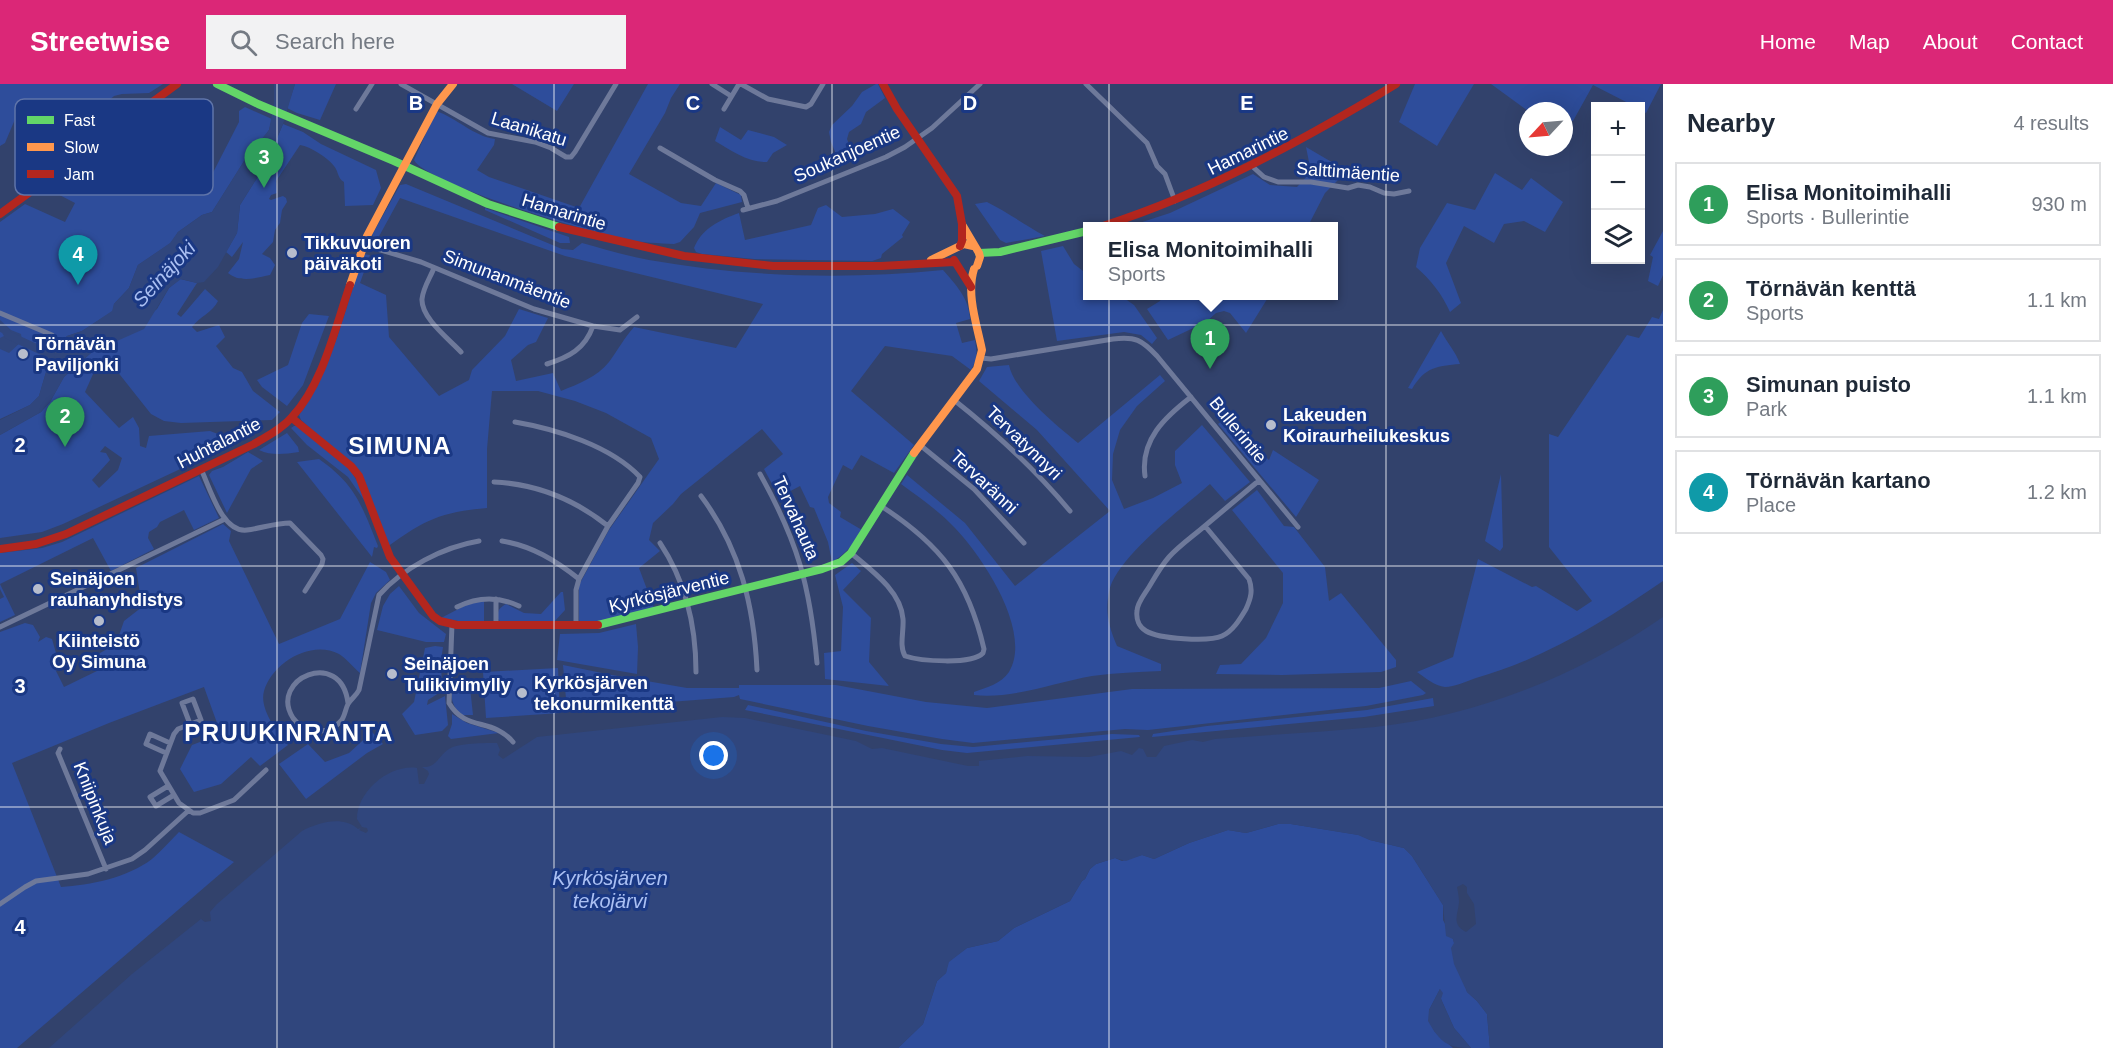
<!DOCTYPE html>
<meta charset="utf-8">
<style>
body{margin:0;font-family:Arial,sans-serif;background:#f2f2f3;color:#1f2937}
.controls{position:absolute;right:18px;top:18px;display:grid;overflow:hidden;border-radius:0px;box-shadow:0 6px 24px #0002}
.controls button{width:54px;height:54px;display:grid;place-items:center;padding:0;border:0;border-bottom:2px solid #e0e1e3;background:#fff;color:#1f2937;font:30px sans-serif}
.compass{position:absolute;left:1519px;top:18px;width:54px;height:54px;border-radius:50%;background:#fff;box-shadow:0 6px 24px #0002;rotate:244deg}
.you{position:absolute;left:714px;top:672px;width:21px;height:21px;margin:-15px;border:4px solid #fff;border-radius:50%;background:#1a73e8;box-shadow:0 0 0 9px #1a73e833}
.badge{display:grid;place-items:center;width:39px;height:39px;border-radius:50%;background:#db2777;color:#fff;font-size:20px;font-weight:700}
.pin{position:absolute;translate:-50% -50px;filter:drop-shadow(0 2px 3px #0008)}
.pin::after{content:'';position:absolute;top:32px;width:21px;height:18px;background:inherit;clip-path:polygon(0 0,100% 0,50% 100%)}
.popup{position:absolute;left:1083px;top:138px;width:255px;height:78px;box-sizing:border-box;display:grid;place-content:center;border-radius:0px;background:#fff;filter:drop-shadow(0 2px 4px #0005);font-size:20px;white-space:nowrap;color:#747a83}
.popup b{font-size:22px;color:#1f2937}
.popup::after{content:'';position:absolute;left:50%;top:100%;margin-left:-12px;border:12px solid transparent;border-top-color:#fff}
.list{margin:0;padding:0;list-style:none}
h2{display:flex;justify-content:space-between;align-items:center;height:78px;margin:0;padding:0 24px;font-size:26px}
h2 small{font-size:20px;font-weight:400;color:#747a83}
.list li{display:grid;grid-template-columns:39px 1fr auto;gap:18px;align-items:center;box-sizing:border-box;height:84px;margin:0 12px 12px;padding:0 12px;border:2px solid #e0e1e3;border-radius:0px}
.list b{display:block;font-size:22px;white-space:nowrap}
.list p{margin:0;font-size:20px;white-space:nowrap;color:#747a83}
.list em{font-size:20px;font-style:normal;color:#747a83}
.icon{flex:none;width:33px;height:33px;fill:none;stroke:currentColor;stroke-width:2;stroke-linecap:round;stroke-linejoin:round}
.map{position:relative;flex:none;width:1663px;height:964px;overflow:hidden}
header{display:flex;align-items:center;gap:36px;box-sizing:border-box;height:84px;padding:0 30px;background:#db2777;color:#fff}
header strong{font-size:28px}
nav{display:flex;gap:33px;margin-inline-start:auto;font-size:21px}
.search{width:420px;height:54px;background:#f2f2f3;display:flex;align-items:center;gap:15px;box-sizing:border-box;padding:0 21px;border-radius:0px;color:#747a83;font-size:22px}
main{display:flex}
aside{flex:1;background:#fff}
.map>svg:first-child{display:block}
</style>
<header>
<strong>Streetwise</strong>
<div class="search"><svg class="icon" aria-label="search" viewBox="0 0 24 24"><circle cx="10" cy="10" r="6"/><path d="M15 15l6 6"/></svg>Search here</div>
<nav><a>Home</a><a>Map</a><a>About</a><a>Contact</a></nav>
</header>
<main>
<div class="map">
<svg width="1663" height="964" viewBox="0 0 1663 964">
<rect width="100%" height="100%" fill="#32426c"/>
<path fill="#2e4d9b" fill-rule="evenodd" d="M0 0H163L149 9 122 10 114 12 98 26 94 43 90 52 45 86 37 77 53 37 21 21 5 59 0 62Z
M295 0H336L320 36 297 29 287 24Z
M512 0H574L557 27Z
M648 0H680L671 14 665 29 629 90 681 119 701 122 716 99 741 111 742 118 700 129 694 143 680 158 674 160C658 159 643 159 628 156 596 151 425 99 414 76L436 27C457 34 473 52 495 55L494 61 477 86 489 93 579 124Z
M876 0H878L885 14 866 28 861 40 849 48 847 55 855 76 841 82 831 58 829 48 832 41 852 22 862 8Z
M1415 0H1474L1437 62 1399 38Z
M1491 0H1661L1646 29 1641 26 1640 22H1634L1593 1 1573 37 1564 38V27H1528Z
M245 23 272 35 269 46 262 56 246 74 212 128 202 131 178 148 171 159 138 181 129 204 114 220 113 227 82 247 67 252 51 271 39 312 30 321 0 335V138L25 120 65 138 75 119 46 104 117 54C127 68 132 70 148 63V68L202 110 239 38V27Z
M283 40 303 48 321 60 376 86 381 104 373 121 345 122 344 98C337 94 339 88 334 82 327 73 311 63 300 61L276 97 277 109 271 111 269 115 271 116 283 112 286 114 287 118 282 126 280 139 275 146 273 158 262 170 270 174 275 181 270 191C256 194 240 199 228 189L239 175 243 158 232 173 226 168 237 149 240 121 267 78Z
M720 43 741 56 748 46 774 53 787 61 773 69 767 78C749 79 730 66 715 57Z
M1306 63 1347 87 1325 109 1308 142H1130L1170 129 1253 90 1270 101 1297 103 1309 90V78Z
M1495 89 1522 106 1531 94 1563 118 1545 148 1524 137 1504 140 1494 159 1464 142 1446 179 1461 219 1450 228C1442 210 1431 196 1416 183L1420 164 1447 119 1475 126Z
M406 100 562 165 573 166 582 159C604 165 627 172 649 176 745 193 846 196 943 186 956 201 969 214 970 235L956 239 962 259 975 256C977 270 978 273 971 286L952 272 885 262 851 307 914 361 894 389 861 371 852 386 843 381 828 413 829 419 841 428 840 433 862 446C854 459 846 470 832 478L828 458 814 424 810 423 800 402 779 413 764 385 783 370 762 345 681 410 673 420 653 439 649 456 660 467 639 484 654 524 601 538 581 539 579 536V501L609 446 659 375 651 354 606 329 575 317 538 307H492L487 365V424C440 428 425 436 387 463L363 393 301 336 299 331C332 286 346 222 363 170L370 171 360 199 386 211 389 253 439 312 469 296 472 286 505 252 519 225 548 234 536 258 528 261 511 276 516 297 553 289 561 307C578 300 597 293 609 278 618 266 624 254 634 243L736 264 763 220 565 172 400 114 377 156 372 151 400 101Z
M987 118C1007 128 1025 141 1045 152L1006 159 1000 156 975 120Z
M826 121 842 133 875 130 893 125 910 138 902 151 903 153 882 170 881 174 872 177 754 175 702 170 696 168 694 164C702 144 720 136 739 129L745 156 811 141 818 124Z
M485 124 569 153 570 159H560L485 126Z
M1663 147V191L1658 202 1648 197 1653 173 1650 171Z
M1063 162 1074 180 1087 190V212H1121L1134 221 1157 254 1152 260 1141 251 1124 248 1057 257 1041 167Z
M180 195 197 199 177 230 181 233 205 205 218 217C213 228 199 233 192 243L197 248 219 241 225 253 216 262 233 284 242 288 253 307 280 328 272 336 181 339 164 337 151 330 109 277 94 288 85 308 119 344 133 333 139 344 140 362 146 364 149 352 210 347 218 350 234 362 208 372 63 440 42 448 0 454V351L41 328 50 318 64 293 92 268 113 259 157 225 169 204ZM105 362 122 374 118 386 99 404 92 396 110 376 106 369 100 368Z
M1162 212H1269L1246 249 1230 229 1224 227 1216 229 1206 238 1168 256 1147 225 1160 217Z
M1663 226V497C1603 538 1546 574 1476 594 1467 597 1454 603 1445 603 1435 602 1424 593 1417 588L1453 573 1478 475 1532 503 1536 502 1577 527 1592 517 1549 463V350L1558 353 1627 251 1639 254 1652 233 1659 235Z
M309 230 329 232 303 301 287 322 262 303 257 296 288 281 302 239Z
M1441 247C1447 259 1456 268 1460 280 1437 282 1425 283 1412 305L1408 304Z
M1009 281C1014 307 1057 342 1078 359L1160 291 1165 297 1137 322 1120 346 1113 370 1112 396 1124 425 1153 414 1182 399 1175 381V367L1202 341 1250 398 1225 417 1210 400C1184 423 1115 474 1109 508 1105 529 1109 543 1117 562L1161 580V587C1138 588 1115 589 1092 592 1053 599 1013 615 974 611V608C987 603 1001 600 1009 588 1033 548 982 472 955 444 939 427 920 414 901 400L907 391 965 439 1015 502 1110 427 1037 346 979 297 987 283Z
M1225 335 1269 376 1273 366 1319 396 1296 433 1218 340Z
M294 342H297L349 384 359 400 365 416H364L348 393 307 361 291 344Z
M287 349 298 363 299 368C284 370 272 372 259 366Z
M248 368 263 377 251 385 227 429 209 391 212 387 223 383Z
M319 375C356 401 362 422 378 462L377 464 374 463 372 473 297 378Z
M1501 390 1503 463 1500 467 1485 457Z
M199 392 219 434 194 446 184 426 160 438 157 443 149 448 148 454 154 465 111 487 93 454 0 500 15 531 0 538V515L4 513 0 505V469L42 464 62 458Z
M1257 406 1284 442 1294 443 1325 483 1329 517 1341 509 1396 576V583L1381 588 1282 591 1216 590 1220 581 1241 580 1266 554 1283 519V489L1232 426Z
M223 440 231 447 229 457 279 560 340 535 370 478 386 488 390 496 376 509 371 519 360 589C353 583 347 575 339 570 311 555 272 579 264 607 259 625 277 648 288 661L260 682 251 673 221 700 194 708 180 685 192 661 221 650 204 603 109 639 12 679 61 803C90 801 127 794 152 775 161 767 170 757 179 748L234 778 17 964H0V548L25 539 33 541 40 553 38 558 46 553 52 555 60 583 56 587 64 603 99 586 93 573 116 560 124 537 142 523 136 484Z
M852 479 861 487 843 506 871 534 869 578 889 602 825 595 824 569 841 567 843 523 835 491Z
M399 502 419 529 446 550 444 558H426L377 546 383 522 390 510Z
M561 508H563L565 526 554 538H501L498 535C497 527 499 524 506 520L524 529 541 530Z
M484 517V537H458L441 534 468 520Z
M636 540 638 563 637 590 557 576 560 550 599 549Z
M435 562 443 563 441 577 442 607 428 616 427 621 445 612 448 641 442 647 415 651 402 630 414 618 425 564Z
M563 581 612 591 687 604H739V601H836L926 618 987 624 1132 605 1379 604 1411 597 1426 609 1423 611 1366 622 1148 646 1125 645 973 659 942 655 868 642 740 615 739 611 734 613 567 626Z
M558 584 560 629 486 634 483 588Z
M457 599 463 603H470L473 631H460C453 621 450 615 452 602Z
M1433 614 1434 622 1364 633 1152 653 1153 650 1207 642 1367 626Z
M748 621 866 647 941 660 973 663 1112 650 1139 651 1140 653 967 669 942 666 745 626Z
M452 630 467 639 499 649 451 655 448 652 452 640Z
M372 648 383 660 367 669 306 715 279 680 308 660 325 678 349 669Z
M1278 740H1291L1359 751 1370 756 1404 764 1412 772 1443 821V836L1453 855 1467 908 1477 917 1487 930 1490 964H1471L1454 944 1441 915 1440 905 1429 926 1434 947 1453 964H898L923 940 937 897 946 889 948 878 967 864 998 857 1014 844 1070 817 1082 797 1085 795 1090 785 1096 780 1115 774 1122 777 1142 771 1154 775 1189 759 1228 746 1246 749Z"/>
<path fill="#30467d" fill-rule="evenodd" d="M274 0H295L283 40 267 78 240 121 237 149 218 183 204 198 197 199 181 195 169 204 144 245 92 268 64 293 50 318 41 328 0 351V336L30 321 39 312 51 271 67 252 82 247 112 227 114 220 129 204 138 181 170 159 178 148 202 131 212 128 246 74 269 46 274 19Z
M0 236 11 246 21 250 22 257 9 269 0 265V254L4 252V249L0 247Z
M1663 533V964H1490L1487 930 1477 917 1467 908 1454 880 1451 864 1454 859 1453 855 1446 852 1443 821 1412 772 1404 764 1370 756 1358 751 1291 740H1278L1246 749 1228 746 1189 759 1154 775 1142 771 1126 777 1115 774 1096 780 1090 785 1085 795 1082 797 1070 817 1014 844 998 857 967 864 949 878 946 889 937 897 923 940 898 964H49L132 890 201 835 205 838 211 837 210 828 217 820 302 747C318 739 342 731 358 745L361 744 359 746 366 749 368 747 367 744 362 743 357 735C357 707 390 680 417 684L419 700H424L429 690 428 687 422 683C437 684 438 672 449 665 457 659 486 659 497 659L500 666 498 671 503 675 537 653 722 633 745 634 856 657 872 665 882 664 968 682H979V677L1027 672 1089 673 1121 667 1132 671 1139 664 1143 665 1147 673H1156L1164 662 1192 656 1203 658 1215 655C1268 651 1322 648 1375 643 1477 632 1579 591 1663 533ZM1463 800 1467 803V809L1474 820 1476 840 1466 848C1451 840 1458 831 1459 818 1459 814 1458 808 1457 803Z
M1440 905 1443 909 1441 915 1454 944 1471 964C1447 964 1440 958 1428 937L1429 926Z"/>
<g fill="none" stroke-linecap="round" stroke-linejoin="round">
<path stroke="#30467d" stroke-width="8" d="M0 243 5 246 8 251 51 271"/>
<path stroke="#6e799a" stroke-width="5" d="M401 0 488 49 535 58 551 64 566 73H571L575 68 616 0
M712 0 731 12
M741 0 768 15 806 23 811 20 823 0
M1086 0 1147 59 1157 82 1165 90 1175 117
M356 25 372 0
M724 25 739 0
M660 64 715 96 740 107 744 111 748 124
M1253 83 1264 93 1278 98H1311L1348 104 1358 101 1370 103 1384 109 1394 110 1409 107
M743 126 777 117 886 73 905 63 932 44 980 0
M364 161 421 178 534 225 593 242 620 246 637 233
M434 184C430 194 423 204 422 215 421 234 449 255 461 268
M0 229 52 251
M981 274 991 275 1113 255C1135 252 1142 256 1157 272L1298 443
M547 280C569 273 585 265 593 242
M954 316C997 350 1035 385 1070 427
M515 338C556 345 611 362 640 393L638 399 608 442 579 495 576 506V542
M920 361 974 405 1024 459
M201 385C210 404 222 449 247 446 262 444 276 439 290 439L321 471 323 475 322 480 305 507
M760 390C798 458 810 502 817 579
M1145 392C1140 356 1165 333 1191 313
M494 398C538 400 574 415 608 442
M701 412C740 464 754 522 757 586
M1205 442 1249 495C1253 506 1251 514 1246 525 1240 535 1233 547 1222 552 1209 558 1159 555 1146 547 1139 543 1136 535 1137 527 1137 519 1144 511 1149 503 1155 493 1161 482 1169 473 1178 463 1189 455 1200 446 1219 430 1237 415 1256 399L1260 397
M502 457C532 462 555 476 579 495
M660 459C686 498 696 541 696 588
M851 469C871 486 901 507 903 535 904 547 899 562 905 572 920 577 972 581 983 569L984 565C968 496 941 461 881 422
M457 523C477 513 498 512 519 522
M452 540 449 619C466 648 492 633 513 658
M496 542V515
M0 543 225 435
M348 619C341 563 268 595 293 634 304 650 328 652 341 637 345 632 345 626 348 620 351 615 356 612 359 606L379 511C403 484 443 463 479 457
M190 640 182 619 193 615 201 636 178 645 174 650 160 687 179 719 193 729H200L234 716 266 686
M60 665 58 669 106 785
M166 669 146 660 150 650 170 659
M168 702 150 713 156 722 174 711
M0 820 25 803 36 797 88 790 132 775 145 766 188 727"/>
<path stroke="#63d668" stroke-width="8" d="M217 0 258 20 394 77 488 120 559 143
M979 169 1000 168 1087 147
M598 541 822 485 841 478 851 469 914 369"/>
<path stroke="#ff974d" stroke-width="8" d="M963 142 979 169 980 173 977 182
M931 176 964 160 973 162
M350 201 367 152 437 20 453 0
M914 369 977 285 982 266C977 241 966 210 974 185"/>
<path stroke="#b3261e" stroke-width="8" d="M883 0 897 25 957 112 962 140V157L960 162
M0 130 177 0
M1103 142C1208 108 1302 57 1396 0
M559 143 684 172 773 182H881L954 178
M954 176 971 203
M292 334 351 382 359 392 390 473 433 532 440 537 457 541H598
M0 465 36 460 66 450 254 360C267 352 282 345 292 333 323 300 335 244 350 201"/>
</g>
<path fill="none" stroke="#fff" stroke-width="1.5" stroke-opacity="0.55" d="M277 0V964M554 0V964M832 0V964M1109 0V964M1386 0V964M0 241H1663M0 482H1663M0 723H1663"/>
<g fill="#b7bdcc" stroke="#1a3884" stroke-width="2">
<circle cx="292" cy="169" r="6"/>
<circle cx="23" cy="270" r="6"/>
<circle cx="1271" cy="341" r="6"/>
<circle cx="38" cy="505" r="6"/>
<circle cx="99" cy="537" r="6"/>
<circle cx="392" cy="590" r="6"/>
<circle cx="522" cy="609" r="6"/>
</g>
<g text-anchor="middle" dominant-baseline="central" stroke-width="6" stroke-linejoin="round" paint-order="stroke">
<g font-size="18" fill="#fff" stroke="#1a3884">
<text transform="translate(529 45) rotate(17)">Laanikatu</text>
<text transform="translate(1248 67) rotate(-26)">Hamarintie</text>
<text transform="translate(847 70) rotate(-24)">Soukanjoentie</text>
<text transform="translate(1348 88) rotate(4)">Salttimäentie</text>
<text transform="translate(564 128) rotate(17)">Hamarintie</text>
<text transform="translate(507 195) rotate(21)">Simunanmäentie</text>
<text transform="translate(1238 346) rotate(51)">Bullerintie</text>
<text transform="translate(219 359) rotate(-27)">Huhtalantie</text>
<text transform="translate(1024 359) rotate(44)">Tervatynnyri</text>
<text transform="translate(984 398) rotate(43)">Tervaränni</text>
<text transform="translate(796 434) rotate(66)">Tervahauta</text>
<text transform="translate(669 508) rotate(-14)">Kyrkösjärventie</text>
<text transform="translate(95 719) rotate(68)">Kniipinkuja</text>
</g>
<g font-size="18" font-weight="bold" fill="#fff" stroke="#1a3884" text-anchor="start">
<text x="304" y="159">Tikkuvuoren<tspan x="304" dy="21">päiväkoti</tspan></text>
<text x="35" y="260">Törnävän<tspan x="35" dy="21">Paviljonki</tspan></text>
<text x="1283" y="331">Lakeuden<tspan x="1283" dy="21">Koiraurheilukeskus</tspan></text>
<text x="50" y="495">Seinäjoen<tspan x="50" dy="21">rauhanyhdistys</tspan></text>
<text x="99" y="557" text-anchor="middle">Kiinteistö<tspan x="99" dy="21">Oy Simuna</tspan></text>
<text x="404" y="580">Seinäjoen<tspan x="404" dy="21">Tulikivimylly</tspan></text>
<text x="534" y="599">Kyrkösjärven<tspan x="534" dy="21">tekonurmikenttä</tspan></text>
</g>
<g font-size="20" font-style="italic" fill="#abc0f3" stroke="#1a3884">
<text transform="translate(164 190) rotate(-47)">Seinäjoki</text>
<text x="610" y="794">Kyrkösjärven<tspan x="610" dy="23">tekojärvi</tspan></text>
</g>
<g font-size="24" font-weight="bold" letter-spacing="1.5" fill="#fff" stroke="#1a3884">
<text x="400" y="361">SIMUNA</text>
<text x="289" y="648">PRUUKINRANTA</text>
</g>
</g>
<rect x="15" y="15" width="198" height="96" rx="9" fill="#1a3884" stroke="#5f74a9" stroke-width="1.5"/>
<rect x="27" y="32" width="27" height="8" fill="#63d668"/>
<rect x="27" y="59" width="27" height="8" fill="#ff974d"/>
<rect x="27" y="86" width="27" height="8" fill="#b3261e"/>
<g font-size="16" fill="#fff">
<text x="64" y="42">Fast</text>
<text x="64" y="69">Slow</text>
<text x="64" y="96">Jam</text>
</g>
<g font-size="20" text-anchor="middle" font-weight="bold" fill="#fff" stroke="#1a3884" stroke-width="6" stroke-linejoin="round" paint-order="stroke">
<text x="416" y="26">B</text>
<text x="693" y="26">C</text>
<text x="970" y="26">D</text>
<text x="1247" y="26">E</text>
<text x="20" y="368">2</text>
<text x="20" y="609">3</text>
<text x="20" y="850">4</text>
</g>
</svg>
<div class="controls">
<button>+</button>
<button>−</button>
<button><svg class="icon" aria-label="layers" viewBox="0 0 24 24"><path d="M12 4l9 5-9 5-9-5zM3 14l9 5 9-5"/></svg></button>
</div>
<svg class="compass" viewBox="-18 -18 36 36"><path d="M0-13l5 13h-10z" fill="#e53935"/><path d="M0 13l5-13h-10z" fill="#747a83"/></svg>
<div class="you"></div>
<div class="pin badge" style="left:1210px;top:285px;background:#2e9e5b">1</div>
<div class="popup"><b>Elisa Monitoimihalli</b>Sports</div>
<div class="pin badge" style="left:65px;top:363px;background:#2e9e5b">2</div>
<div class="pin badge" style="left:264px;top:104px;background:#2e9e5b">3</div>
<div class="pin badge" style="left:78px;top:201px;background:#0f9aa8">4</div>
</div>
<aside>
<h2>Nearby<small>4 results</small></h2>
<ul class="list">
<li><span class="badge" style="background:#2e9e5b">1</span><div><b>Elisa Monitoimihalli</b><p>Sports · Bullerintie</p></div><em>930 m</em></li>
<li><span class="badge" style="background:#2e9e5b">2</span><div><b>Törnävän kenttä</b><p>Sports</p></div><em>1.1 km</em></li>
<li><span class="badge" style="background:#2e9e5b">3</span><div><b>Simunan puisto</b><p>Park</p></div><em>1.1 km</em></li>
<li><span class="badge" style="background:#0f9aa8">4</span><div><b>Törnävän kartano</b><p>Place</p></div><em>1.2 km</em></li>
</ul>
</aside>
</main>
